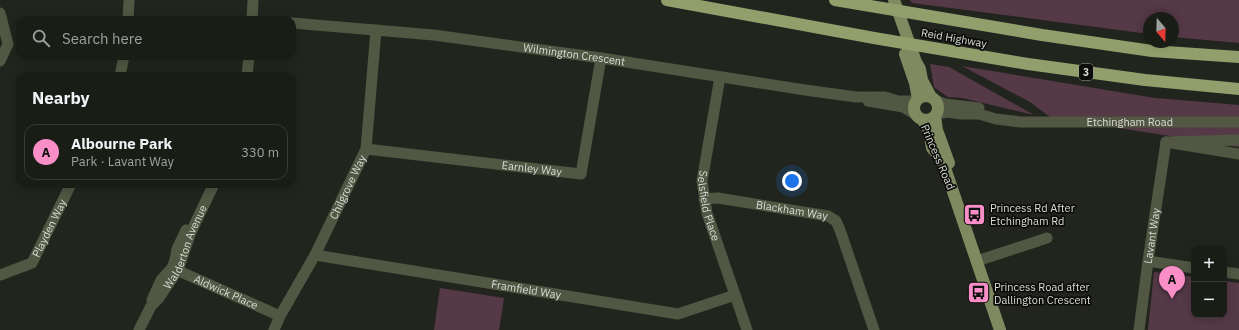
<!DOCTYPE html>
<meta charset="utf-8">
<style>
body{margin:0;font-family:"IBM Plex Sans",sans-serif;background:#272923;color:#f1f3f6}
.controls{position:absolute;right:12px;bottom:12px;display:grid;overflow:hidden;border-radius:8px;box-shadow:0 2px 10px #0003}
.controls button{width:36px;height:36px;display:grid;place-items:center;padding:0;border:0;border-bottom:1px solid #383a35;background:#1a1c16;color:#f1f3f6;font:20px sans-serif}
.compass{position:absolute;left:1143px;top:12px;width:36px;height:36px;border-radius:50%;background:#1a1c16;box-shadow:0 2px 10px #0003;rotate:161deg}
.you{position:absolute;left:792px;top:181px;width:14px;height:14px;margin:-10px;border:3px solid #fff;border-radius:50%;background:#1a73e8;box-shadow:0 0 0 6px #1a73e833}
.badge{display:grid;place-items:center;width:26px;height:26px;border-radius:50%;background:#fa8fc7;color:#111;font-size:13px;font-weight:700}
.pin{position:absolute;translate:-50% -33px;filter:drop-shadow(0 1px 2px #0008)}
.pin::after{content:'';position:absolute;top:21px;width:14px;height:12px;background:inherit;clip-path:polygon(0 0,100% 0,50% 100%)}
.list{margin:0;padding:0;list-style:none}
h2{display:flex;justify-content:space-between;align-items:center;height:52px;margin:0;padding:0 16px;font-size:17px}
h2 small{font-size:13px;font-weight:400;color:#9fa1a1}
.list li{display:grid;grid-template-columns:26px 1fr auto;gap:12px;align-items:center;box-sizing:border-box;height:56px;margin:0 8px 8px;padding:0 8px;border:1px solid #383a35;border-radius:12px}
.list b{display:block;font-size:15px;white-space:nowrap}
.list p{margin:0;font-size:13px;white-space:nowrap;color:#9fa1a1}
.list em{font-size:13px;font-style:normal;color:#9fa1a1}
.icon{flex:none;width:22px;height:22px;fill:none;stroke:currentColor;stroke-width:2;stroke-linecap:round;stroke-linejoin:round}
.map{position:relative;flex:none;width:1239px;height:330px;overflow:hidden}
.search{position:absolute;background:#1a1c16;box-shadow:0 2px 10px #0003;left:16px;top:16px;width:280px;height:44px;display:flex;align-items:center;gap:10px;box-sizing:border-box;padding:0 14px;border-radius:12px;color:#9fa1a1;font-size:15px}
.panel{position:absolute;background:#1a1c16;box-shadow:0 2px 10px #0003;left:16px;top:72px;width:280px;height:116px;border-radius:12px}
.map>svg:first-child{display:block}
</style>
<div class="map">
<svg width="1239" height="330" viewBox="0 0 1239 330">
<rect width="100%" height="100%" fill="#22251e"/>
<path fill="#553947" d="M910 0H1239V43L1173 37V18H1149V34L912 3Z
M930 64 949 67 1034 115 962 98 948 97 934 87Z
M962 66 1155 98 1239 105V147L1050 117 1030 102Z
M1154 272 1194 277V315H1224V281L1239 283V330H1148Z
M440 288 504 298 499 330H434Z"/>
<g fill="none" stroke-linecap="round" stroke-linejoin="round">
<g stroke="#515743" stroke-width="11">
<path d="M0 13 8 44 0 61"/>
<path d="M128 20 129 0"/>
<path d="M252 20 253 0"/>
<path id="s1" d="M292 23 434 35 601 58 805 90 856 97H885L898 101H916"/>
<path d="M120 76 124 56"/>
<path d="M247 76 249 56"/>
<path id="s2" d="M720 77 702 181 707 213 747 330"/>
<path d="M935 100 945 104 979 108"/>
<path d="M868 101 903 107 915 114"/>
<path id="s3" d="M936 114 948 112 961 114H979L996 119 1021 122H1239"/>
<path d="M1239 140 1166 142 1239 154"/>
<path id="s4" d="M366 149 581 174 601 58"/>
<path id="s5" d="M704 199 718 198 828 216 836 221 840 230 874 330"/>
<path id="s6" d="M315 255 678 314 735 295"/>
<path d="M977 261 1047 238"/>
<path d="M1148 261 1194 268"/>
<path id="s7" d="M172 268 280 316"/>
<path d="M1224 272 1239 274"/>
<path id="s8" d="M0 275 32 263 71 184"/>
<path d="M152 300 161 280 172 268 175 260 177 249 186 230"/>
<path id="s9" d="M139 330 151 306 159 298 178 270 191 232 214 184"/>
<path id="s10" d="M274 330 280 316 315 255 366 149 376 30"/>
<path id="s11" d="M1139 330 1148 261 1166 142"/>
</g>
<path stroke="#7f8a61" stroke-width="12" d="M894 0 916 62 920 69 922 80 931 97
M905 54 915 83 918 99
M914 108a12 12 0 1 1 24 0a12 12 0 1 1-24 0Z
M935 116 937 130 949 163
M922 119 929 130 932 148 940 157 944 165 1000 330"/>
<path stroke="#919f6d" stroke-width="12" d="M667 0 874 38 1028 64 1145 80 1239 89
M835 0 1042 35 1152 51 1239 57"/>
</g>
<defs>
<symbol id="bus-square" viewBox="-11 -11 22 22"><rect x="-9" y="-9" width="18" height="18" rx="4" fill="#fa8fc7" stroke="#0c0d0a"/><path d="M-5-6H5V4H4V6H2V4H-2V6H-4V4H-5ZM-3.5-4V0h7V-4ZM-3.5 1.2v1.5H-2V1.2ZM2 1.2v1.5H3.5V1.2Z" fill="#111"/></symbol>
</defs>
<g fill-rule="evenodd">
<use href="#bus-square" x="962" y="202" width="25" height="25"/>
<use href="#bus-square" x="966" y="280" width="25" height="25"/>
</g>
<g text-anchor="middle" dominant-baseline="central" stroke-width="3.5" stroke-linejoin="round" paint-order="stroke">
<rect fill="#0c0d0a" stroke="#9d9f9a" stroke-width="1" x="1079" y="64" width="14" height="16" rx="3"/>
<g font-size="10" font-weight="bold" fill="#dbddd8">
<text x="1086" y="72">3</text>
</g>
<g font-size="11" fill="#dbddd8" stroke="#0c0d0a">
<text transform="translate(954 38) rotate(10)">Reid Highway</text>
<text stroke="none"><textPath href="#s1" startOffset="284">Wilmington Crescent</textPath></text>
<text stroke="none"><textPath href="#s3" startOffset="195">Etchingham Road</textPath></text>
<text transform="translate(938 157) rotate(67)">Princess Road</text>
<text stroke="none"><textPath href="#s4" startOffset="167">Earnley Way</textPath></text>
<text stroke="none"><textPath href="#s10" startOffset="161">Chilgrove Way</textPath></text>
<text stroke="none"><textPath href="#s2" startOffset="131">Selsfield Place</textPath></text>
<text stroke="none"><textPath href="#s5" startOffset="89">Blackham Way</textPath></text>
<text stroke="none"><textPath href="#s8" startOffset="73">Playden Way</textPath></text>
<text stroke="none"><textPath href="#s11" startOffset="95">Lavant Way</textPath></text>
<text stroke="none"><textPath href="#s9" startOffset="96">Walderton Avenue</textPath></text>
<text stroke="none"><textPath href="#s6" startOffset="214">Framfield Way</textPath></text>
<text stroke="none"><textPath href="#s7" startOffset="59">Aldwick Place</textPath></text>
</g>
<g font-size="11" fill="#dbddd8" stroke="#0c0d0a" text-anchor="start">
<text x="990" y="208">Princess Rd After<tspan x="990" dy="13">Etchingham Rd</tspan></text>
<text x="994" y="287">Princess Road after<tspan x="994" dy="13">Dallington Crescent</tspan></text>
</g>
</g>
</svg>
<div class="controls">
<button>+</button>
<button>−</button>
</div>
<svg class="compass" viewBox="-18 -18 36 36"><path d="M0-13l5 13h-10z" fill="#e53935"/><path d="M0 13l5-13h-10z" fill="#9fa1a1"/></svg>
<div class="you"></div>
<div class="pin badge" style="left:1172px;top:299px">A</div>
<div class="search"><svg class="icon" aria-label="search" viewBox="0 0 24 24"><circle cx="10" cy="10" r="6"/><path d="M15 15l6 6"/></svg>Search here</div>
<section class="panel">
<h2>Nearby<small></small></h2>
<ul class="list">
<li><span class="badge">A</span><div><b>Albourne Park</b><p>Park · Lavant Way</p></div><em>330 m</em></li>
</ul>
</section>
</div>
